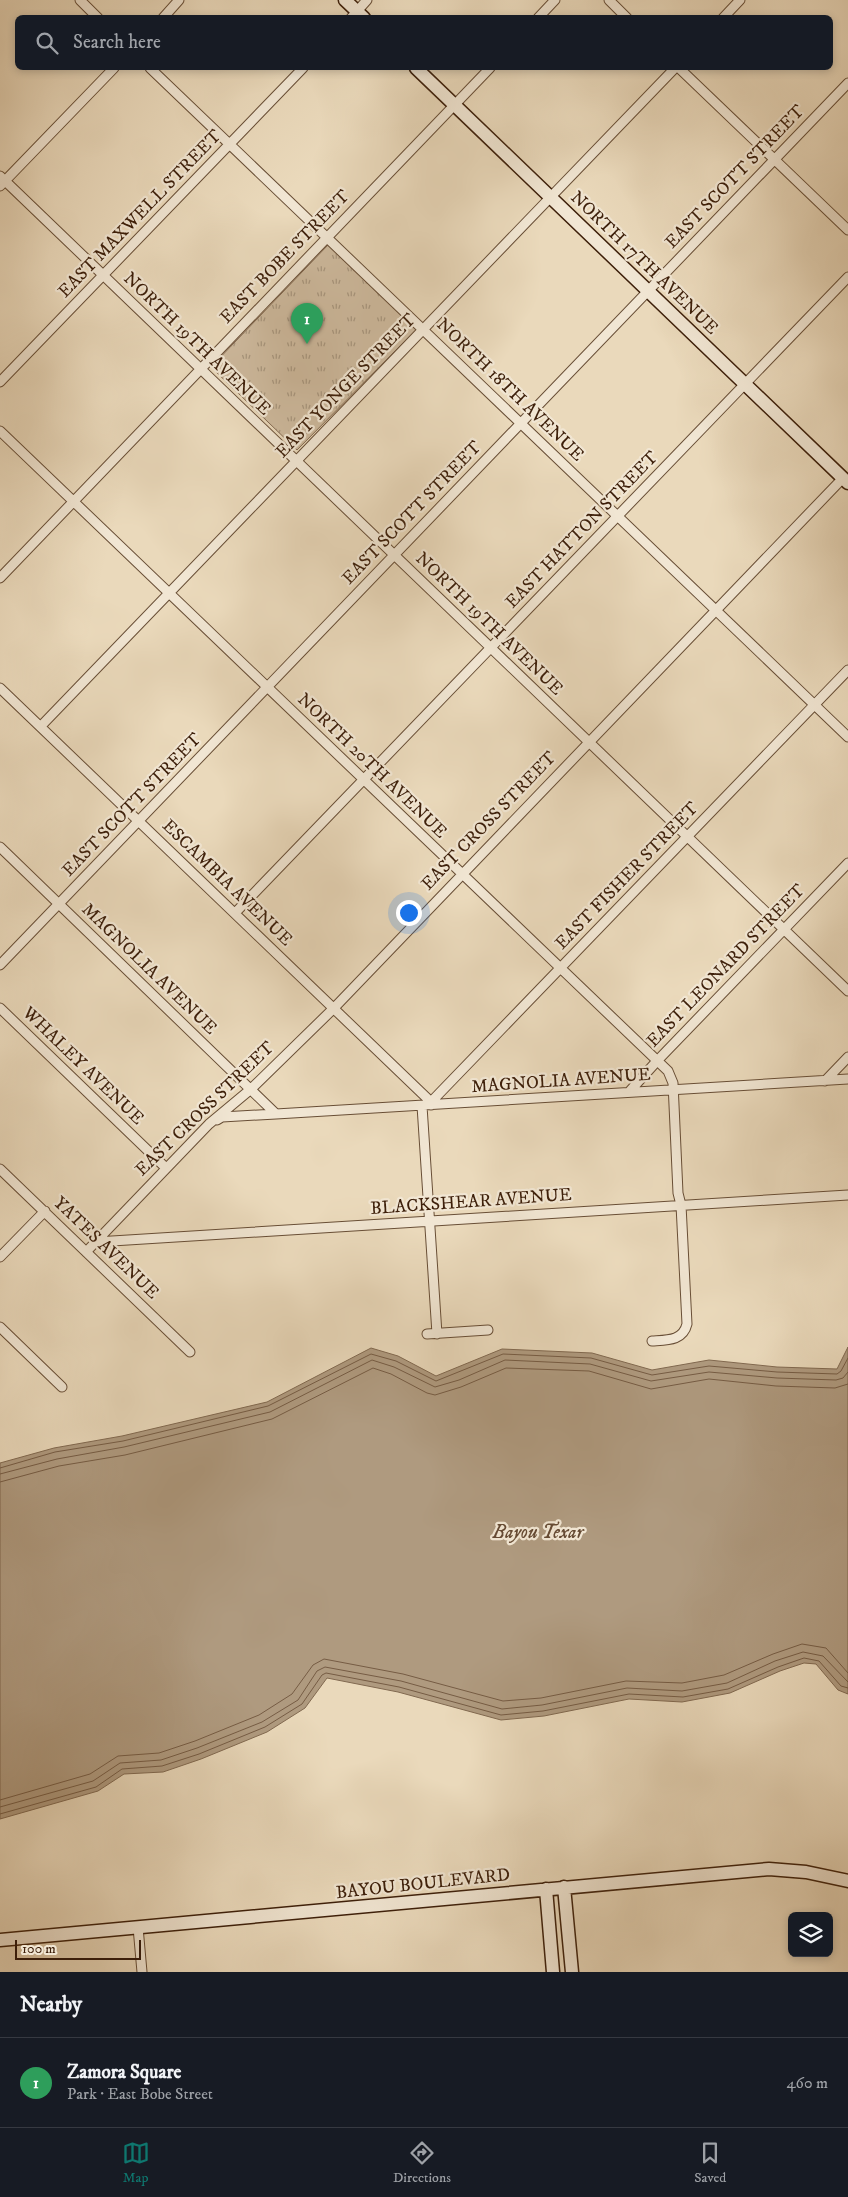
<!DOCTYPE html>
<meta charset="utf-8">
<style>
body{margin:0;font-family:"IM FELL DW Pica",serif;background:#20242c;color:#f1f3f6}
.controls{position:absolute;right:15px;bottom:15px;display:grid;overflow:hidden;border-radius:8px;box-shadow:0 2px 8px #0003}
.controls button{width:45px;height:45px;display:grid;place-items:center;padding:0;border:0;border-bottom:1px solid #363941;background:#171b24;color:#f1f3f6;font:25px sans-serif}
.scale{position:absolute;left:15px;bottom:12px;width:126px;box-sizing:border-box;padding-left:5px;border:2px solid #3d1f0a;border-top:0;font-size:14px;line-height:18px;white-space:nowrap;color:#3d1f0a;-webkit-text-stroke:4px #f1e6d3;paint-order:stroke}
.you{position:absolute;left:408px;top:912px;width:18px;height:18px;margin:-12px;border:4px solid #fff;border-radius:50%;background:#1a73e8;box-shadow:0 0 0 8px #1a73e833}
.badge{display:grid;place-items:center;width:32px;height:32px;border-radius:50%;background:#0f766e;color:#fff;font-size:16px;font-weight:700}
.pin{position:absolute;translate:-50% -41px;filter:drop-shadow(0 1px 2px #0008)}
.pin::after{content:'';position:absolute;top:26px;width:18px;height:15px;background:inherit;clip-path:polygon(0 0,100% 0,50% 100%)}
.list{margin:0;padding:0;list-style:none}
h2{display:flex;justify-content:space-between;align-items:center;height:65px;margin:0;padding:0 20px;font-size:21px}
h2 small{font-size:16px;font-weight:400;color:#9ea1a6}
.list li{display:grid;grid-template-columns:32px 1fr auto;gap:15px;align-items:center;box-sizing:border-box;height:90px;padding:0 20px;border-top:1px solid #363941}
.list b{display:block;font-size:19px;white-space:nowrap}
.list p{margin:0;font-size:16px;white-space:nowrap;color:#9ea1a6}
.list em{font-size:16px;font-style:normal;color:#9ea1a6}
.icon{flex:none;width:28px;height:28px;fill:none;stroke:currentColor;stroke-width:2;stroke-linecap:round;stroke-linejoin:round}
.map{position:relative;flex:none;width:848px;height:1972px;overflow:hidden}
.search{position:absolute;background:#171b24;box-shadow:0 2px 8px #0003;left:15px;right:15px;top:15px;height:55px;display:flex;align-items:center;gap:12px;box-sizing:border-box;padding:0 18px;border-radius:8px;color:#9ea1a6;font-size:19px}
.sheet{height:155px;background:#171b24}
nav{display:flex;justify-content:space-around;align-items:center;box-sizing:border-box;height:70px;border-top:1px solid #363941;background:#171b24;font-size:14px;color:#9ea1a6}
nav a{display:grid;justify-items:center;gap:2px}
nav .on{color:#0f766e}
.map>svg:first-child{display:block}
</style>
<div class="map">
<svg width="848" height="1972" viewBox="0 0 848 1972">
<defs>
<pattern id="park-tufts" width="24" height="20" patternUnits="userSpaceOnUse" patternTransform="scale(1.25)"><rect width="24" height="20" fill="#cdb99d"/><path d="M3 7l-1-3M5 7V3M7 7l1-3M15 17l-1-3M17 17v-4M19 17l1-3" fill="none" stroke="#a8967e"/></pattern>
</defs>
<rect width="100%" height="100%" fill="#ead9bb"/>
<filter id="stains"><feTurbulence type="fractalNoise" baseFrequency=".004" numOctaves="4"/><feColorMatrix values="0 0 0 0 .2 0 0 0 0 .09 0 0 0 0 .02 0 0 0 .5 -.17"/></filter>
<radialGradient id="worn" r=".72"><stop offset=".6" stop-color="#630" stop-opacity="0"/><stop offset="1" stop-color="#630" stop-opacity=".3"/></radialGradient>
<path fill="url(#park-tufts)" stroke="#856c54" d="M328 245 417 329 297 450 211 367Z"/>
<path fill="#af9a7f" stroke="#816950" d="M848 1347V1694L838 1690 816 1664 804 1663 780 1671 730 1693 682 1702 629 1699 544 1716 501 1720 398 1692 327 1678 305 1708 267 1732 201 1759 163 1772 124 1774 98 1791 0 1819V1463L54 1448 122 1436 267 1402 371 1348 398 1356 436 1376 502 1349 592 1353 652 1370 709 1360 777 1367 837 1369Z"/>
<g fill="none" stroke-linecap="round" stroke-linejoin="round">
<path stroke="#765c44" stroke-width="1" d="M0 1468 55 1452 123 1441 268 1406 371 1354 396 1361 436 1381 503 1354 591 1358 652 1375 709 1366 777 1372 837 1374 841 1371 848 1358
M0 1474 57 1459 124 1447 270 1412 372 1360 394 1367 435 1387 459 1380 505 1360 590 1364 651 1381 709 1372 777 1378 836 1380 843 1378 848 1372
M0 1482 59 1466 125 1455 272 1419 373 1368 391 1374 427 1393 435 1395 461 1387 506 1368 589 1371 651 1389 709 1379 776 1386 835 1388 848 1384
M0 1800 90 1774 118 1756 159 1753 195 1741 259 1715 292 1694 313 1665 324 1659 403 1674 503 1701 541 1698 626 1681 682 1683 724 1675 773 1654 802 1644 826 1648 848 1673
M0 1807 93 1781 120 1763 161 1760 197 1748 262 1722 298 1700 317 1671 325 1667 401 1681 502 1709 542 1705 627 1688 682 1691 727 1683 775 1661 803 1652 823 1656 848 1682
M0 1814 96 1787 122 1769 162 1766 199 1754 265 1727 302 1704 322 1675 326 1673 399 1687 501 1715 543 1711 629 1694 683 1697 728 1689 778 1667 804 1658 819 1661 841 1686 848 1688"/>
<defs>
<path id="street" d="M80 0 98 18
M609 0 627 18
M163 18 179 0
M351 18 367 0
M538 18 555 0
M723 18 740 0
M150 68 848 737
M679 68 848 230
M0 176 848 991
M0 186 114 68
M0 382 303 68
M0 431 668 1071 673 1083 678 1193 681 1205 687 1324C683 1341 667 1340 652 1341
M0 578 490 68
M0 688 431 1102
M41 726 675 68
M0 847 276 1114 848 1079
M235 913 848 277
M0 965 848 83
M0 1008 166 1168
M825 1081 848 1057
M629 1092 657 1061 848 863
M431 1105V1102L848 670
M422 1106 437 1334
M217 1120 222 1117 276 1114
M0 1169 190 1352
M96 1242 848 1195
M86 1252 209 1124 251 1089 334 1008 843 478
M0 1257 45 1211
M0 1327 62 1387
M427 1334 488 1330
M138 1927 142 1972"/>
<path id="secondary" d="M345 0 364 18
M416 68 848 483
M564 1887 572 1972
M546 1889 553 1972
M0 1940 769 1869 806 1872 848 1881"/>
</defs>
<use href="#street" stroke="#684e36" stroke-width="11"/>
<use href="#secondary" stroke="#3d1f0a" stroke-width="15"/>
<use href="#street" stroke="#f1e6d3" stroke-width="9"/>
<use href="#secondary" stroke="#f1e6d3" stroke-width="12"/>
</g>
<g text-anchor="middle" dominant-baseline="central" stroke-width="4.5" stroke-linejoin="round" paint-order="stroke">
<g font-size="18" fill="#3d1f0a" stroke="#f1e6d3">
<text transform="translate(735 177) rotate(-46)">EAST SCOTT STREET</text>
<text transform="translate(140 214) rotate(-46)">EAST MAXWELL STREET</text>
<text transform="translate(285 257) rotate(-46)">EAST BOBE STREET</text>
<text transform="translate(644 263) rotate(44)">NORTH 17TH AVENUE</text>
<text transform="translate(197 344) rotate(44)">NORTH 19TH AVENUE</text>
<text transform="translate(346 386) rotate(-46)">EAST YONGE STREET</text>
<text transform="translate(510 390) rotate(44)">NORTH 18TH AVENUE</text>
<text transform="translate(412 513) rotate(-46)">EAST SCOTT STREET</text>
<text transform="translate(582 530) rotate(-46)">EAST HATTON STREET</text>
<text transform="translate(489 624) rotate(44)">NORTH 19TH AVENUE</text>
<text transform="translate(372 766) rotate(44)">NORTH 20TH AVENUE</text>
<text transform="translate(132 805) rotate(-46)">EAST SCOTT STREET</text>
<text transform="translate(489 821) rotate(-46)">EAST CROSS STREET</text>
<text transform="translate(627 876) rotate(-46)">EAST FISHER STREET</text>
<text transform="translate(227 883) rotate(44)">ESCAMBIA AVENUE</text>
<text transform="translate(726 966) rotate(-46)">EAST LEONARD STREET</text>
<text transform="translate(149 969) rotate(44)">MAGNOLIA AVENUE</text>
<text transform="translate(83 1066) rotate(44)">WHALEY AVENUE</text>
<text transform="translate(561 1081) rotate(-4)">MAGNOLIA AVENUE</text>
<text transform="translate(205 1109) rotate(-44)">EAST CROSS STREET</text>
<text transform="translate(471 1202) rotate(-4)">BLACKSHEAR AVENUE</text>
<text transform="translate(106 1248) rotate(44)">YATES AVENUE</text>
<text transform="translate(423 1884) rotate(-6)">BAYOU BOULEVARD</text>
</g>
<g font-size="19" font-style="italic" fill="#654a33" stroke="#f1e6d3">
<text x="538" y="1532">Bayou Texar</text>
</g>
</g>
<rect width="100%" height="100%" filter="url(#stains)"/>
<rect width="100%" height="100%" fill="url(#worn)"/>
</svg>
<div class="controls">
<button><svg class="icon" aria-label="layers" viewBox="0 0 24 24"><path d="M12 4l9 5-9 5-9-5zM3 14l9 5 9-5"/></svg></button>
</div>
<div class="scale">100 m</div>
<div class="you"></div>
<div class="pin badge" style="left:307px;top:344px;background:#2e9e5b">1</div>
<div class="search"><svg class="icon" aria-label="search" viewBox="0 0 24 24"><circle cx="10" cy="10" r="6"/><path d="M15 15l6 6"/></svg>Search here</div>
</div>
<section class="sheet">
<h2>Nearby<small></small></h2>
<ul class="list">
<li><span class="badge" style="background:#2e9e5b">1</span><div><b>Zamora Square</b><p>Park · East Bobe Street</p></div><em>460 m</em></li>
</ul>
</section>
<nav>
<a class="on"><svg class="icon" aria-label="map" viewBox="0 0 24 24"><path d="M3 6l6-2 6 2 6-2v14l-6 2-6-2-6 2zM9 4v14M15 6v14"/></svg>Map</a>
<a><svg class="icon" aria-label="directions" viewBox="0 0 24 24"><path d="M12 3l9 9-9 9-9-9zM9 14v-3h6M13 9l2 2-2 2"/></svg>Directions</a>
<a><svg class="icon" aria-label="saved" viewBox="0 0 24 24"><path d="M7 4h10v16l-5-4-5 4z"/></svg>Saved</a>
</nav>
